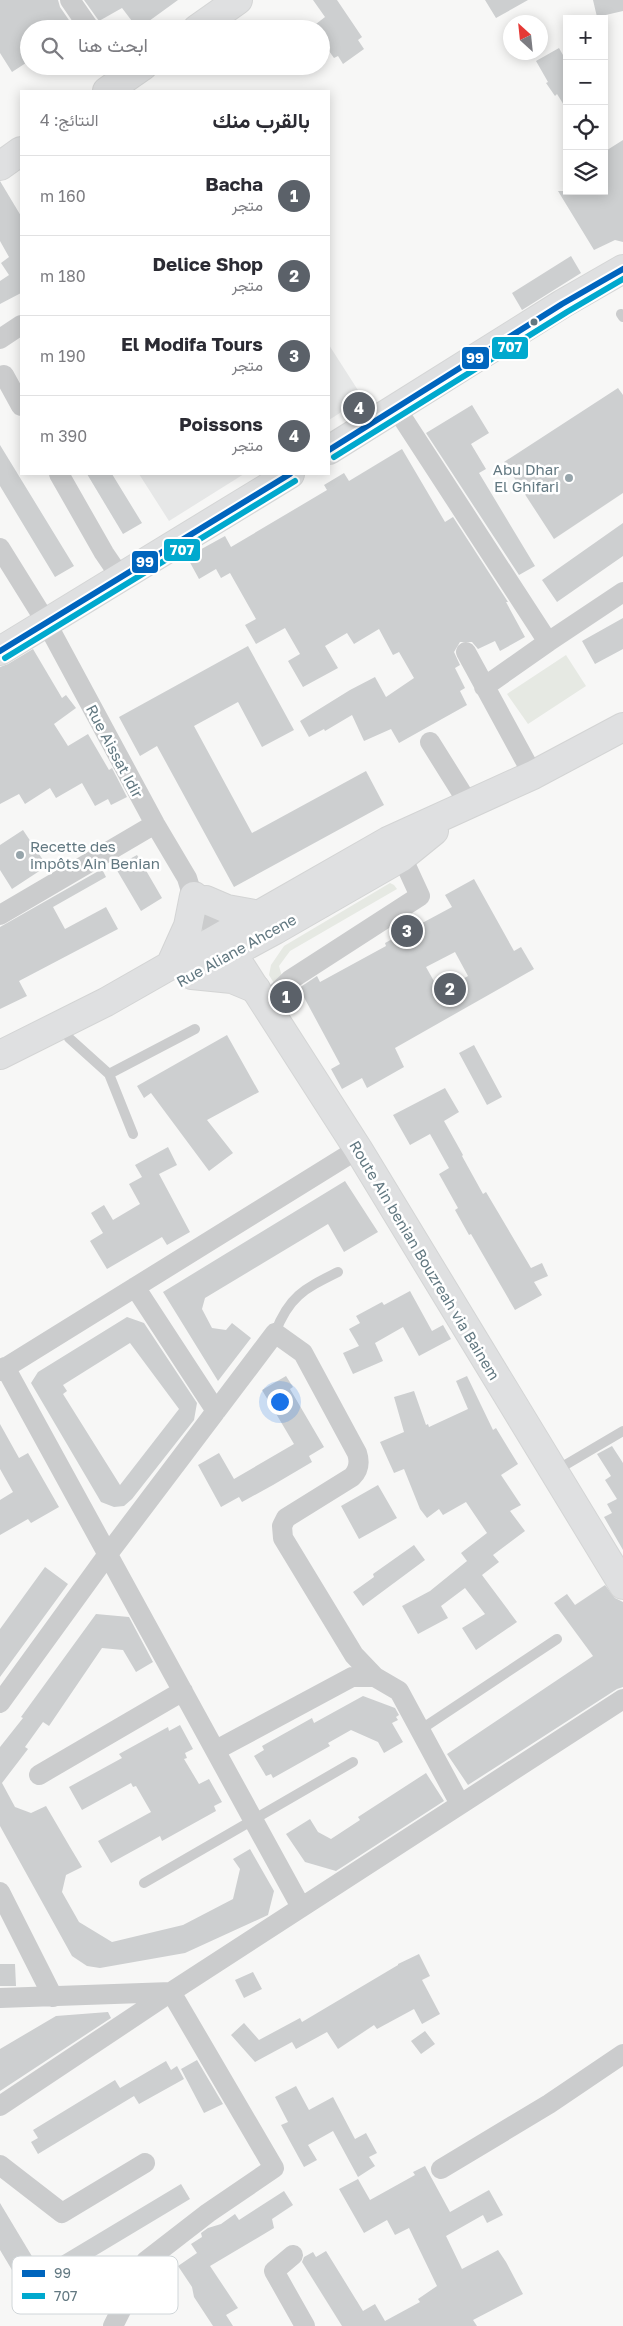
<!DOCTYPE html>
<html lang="ar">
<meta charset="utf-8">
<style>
body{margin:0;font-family:"Golos Text",Vazirmatn,sans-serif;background:#f2f2f3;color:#2b2b33;direction:rtl}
.controls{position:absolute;right:15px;top:15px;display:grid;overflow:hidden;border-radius:0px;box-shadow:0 2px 12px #0003}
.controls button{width:45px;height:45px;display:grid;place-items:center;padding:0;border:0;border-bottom:1px solid #e1e1e2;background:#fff;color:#2b2b33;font:25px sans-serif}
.compass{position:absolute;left:503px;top:15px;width:45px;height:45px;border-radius:50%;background:#fff;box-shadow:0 2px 12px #0003;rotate:333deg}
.you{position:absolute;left:279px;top:1401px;width:18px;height:18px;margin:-12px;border:4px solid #fff;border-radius:50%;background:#1a73e8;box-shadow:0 0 0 8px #1a73e833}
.badge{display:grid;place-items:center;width:32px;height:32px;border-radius:50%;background:#5b6169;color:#fff;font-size:16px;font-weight:700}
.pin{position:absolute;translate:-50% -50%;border:2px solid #fff;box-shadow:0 1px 5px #0006}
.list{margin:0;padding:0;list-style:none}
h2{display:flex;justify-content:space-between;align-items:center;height:65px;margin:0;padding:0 20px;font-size:21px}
h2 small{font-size:16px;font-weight:400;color:#7c7c81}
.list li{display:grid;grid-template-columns:32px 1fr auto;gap:15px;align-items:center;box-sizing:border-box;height:80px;padding:0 20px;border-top:1px solid #e1e1e2}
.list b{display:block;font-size:19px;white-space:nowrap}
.list p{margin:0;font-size:16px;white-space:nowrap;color:#7c7c81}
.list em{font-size:16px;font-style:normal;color:#7c7c81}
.icon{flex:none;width:28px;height:28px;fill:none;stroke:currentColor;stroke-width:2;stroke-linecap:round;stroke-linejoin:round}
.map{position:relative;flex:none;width:623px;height:2326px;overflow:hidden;direction:ltr}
.search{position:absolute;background:#fff;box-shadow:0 2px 12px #0003;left:20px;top:20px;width:310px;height:55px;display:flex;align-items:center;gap:12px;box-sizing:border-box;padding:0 18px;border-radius:28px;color:#7c7c81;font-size:19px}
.panel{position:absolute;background:#fff;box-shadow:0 2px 12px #0003;left:20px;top:90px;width:310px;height:385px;border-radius:0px;direction:rtl}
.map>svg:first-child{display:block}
</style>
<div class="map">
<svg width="623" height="2326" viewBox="0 0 623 2326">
<rect width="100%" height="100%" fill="#f7f7f6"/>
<path fill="#e6e7e7" d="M329 345 363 398 329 420Z
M139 474H244L169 521Z"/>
<path fill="#e6e9e3" d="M566 655 586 686 528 724 507 694Z
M390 883 394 885 397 889 290 951 279 966 283 980 275 985 269 975 271 965 284 946Z"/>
<path fill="#cdcfd0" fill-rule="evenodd" d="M0 0H58L60 7 73 26 69 29H29V61L12 72 0 53Z
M84 0H178L138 29 122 8 99 21Z
M313 0H337L362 37 358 40 364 49 343 64 338 56 334 58 321 40V29L316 24 325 17Z
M485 0H528L496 18Z
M593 0H623V11L597 17Z
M559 48 567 62V110L557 94 555 96 546 83 548 82 536 61Z
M623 140V242L615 240 594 250 558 191H604V152Z
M0 181 21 216V293L0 304V281L9 275 1 263 9 257 0 241Z
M571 256 581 273 522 310 512 293Z
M618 388 623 395V493L554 539 504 462Z
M472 405 489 433 471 444 486 469 479 473 535 566 519 575 426 433Z
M0 445 74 566 55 577 0 486Z
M402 449 445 522 453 517 508 602H506L525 637 500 651 495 641 478 649 472 642H460L454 652 460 665 455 668 465 688 460 691 467 705 399 743 391 729 364 741 352 715 325 731 324 729 309 737 300 721 350 690 375 677 386 697 414 678 399 652 393 655 379 629 354 644 347 633 325 646 338 668 303 687 288 661 300 654 285 628 256 644 245 625 256 619 230 573 221 578 216 569 199 579 187 557 225 536 231 547 327 490 324 485 344 473 349 481Z
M87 474H112L142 523 123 534Z
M623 523V556L557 602 542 580Z
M623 618V649L595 664 582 641Z
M248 646 294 730 262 747 238 702 194 726 252 833 366 771 384 805 234 887 157 746 140 756 119 717Z
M33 649 62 698 66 695 76 708 54 724 68 746 88 734 109 770 112 768 127 797 111 805 108 799 95 806 82 783 56 798 50 788 25 804 19 794 0 804V667L8 664Z
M23 830 47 866 12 889 0 870V845Z
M137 855 162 898 141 911 115 867Z
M102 869 106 877 53 907 65 929 106 907 118 929 19 981 27 996 0 1009V927Z
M474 879 514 951 521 947 534 969 395 1048 404 1067 367 1088 362 1078 342 1089 331 1069 340 1064 299 988 317 976 320 982 386 946 385 943 452 907 445 895ZM455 952 468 976 440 992 426 967Z
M227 1035 259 1092 207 1120 233 1153 209 1171 151 1093 144 1098 137 1086Z
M474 1045 502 1097 487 1105 459 1053Z
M445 1088 459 1112 444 1121 463 1155 462 1156 483 1194 486 1192 531 1268 542 1263 548 1276 534 1282 542 1295 515 1310 471 1234 469 1235 455 1210 458 1208 439 1174 449 1168 430 1134 410 1145 393 1115Z
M168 1147 177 1165 159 1174 190 1232 167 1245 162 1237 107 1269 90 1241 103 1233 91 1213 104 1205 113 1220 140 1204 129 1184 142 1177 135 1165Z
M345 1181 378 1232 344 1252 328 1224 205 1298 202 1309 212 1328 226 1330 232 1323 251 1338 218 1381 163 1292Z
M410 1291 432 1331 443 1325 451 1339 419 1356 403 1327 375 1343 383 1361 353 1374 343 1353 359 1346 349 1329 360 1323 356 1316 382 1302 384 1305Z
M127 1317 144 1323 197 1403 194 1420 132 1499 124 1506 114 1507 101 1502 31 1383 38 1372ZM130 1343 179 1409 120 1485 63 1394 67 1391 63 1385Z
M286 1376 293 1387 290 1389 324 1447 309 1456 312 1462 273 1485 242 1502 239 1497 221 1507 198 1465 219 1453 234 1479 294 1444 262 1390Z
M467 1376 493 1430 496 1428 518 1464 501 1475 521 1505 510 1511 525 1531 493 1555 499 1562 482 1575 517 1622 476 1650 462 1628 485 1614 465 1588 441 1606 448 1618 418 1634 402 1606 430 1591 467 1561 461 1553 487 1533 466 1502 443 1515 439 1509 427 1518 420 1509 404 1469 394 1473 380 1442 404 1432 394 1397 414 1391 426 1425 428 1424 429 1427 468 1409 456 1381Z
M0 1424 19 1458 28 1453 59 1507 31 1523 28 1519 0 1535V1500L13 1492 0 1469Z
M612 1446 623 1463V1550L604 1517 612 1513 607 1504 617 1499 605 1480 611 1476 597 1454Z
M378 1485 397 1518 359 1539 341 1506Z
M414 1545 425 1560 363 1606 353 1592 374 1577 373 1574Z
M45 1567 68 1584 0 1677V1629Z
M605 1585 615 1598 623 1602V1687L617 1689 468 1785 447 1754 593 1656 554 1603 567 1594 575 1605Z
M96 1614 129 1617 153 1662 136 1672 123 1650 102 1648 49 1726 43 1722 25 1747 28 1749 2 1783 15 1807 31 1813 46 1806 70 1847 82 1867 66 1875 62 1892 79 1922 112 1942 183 1925 233 1899 240 1869 233 1859 250 1849 274 1891 268 1915 185 1953 100 1968 87 1966 72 1956 0 1826V1747L23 1718 21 1717Z
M363 1696 395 1708 399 1715 396 1717 398 1720 392 1723 403 1742 384 1753 378 1742 351 1730 328 1743 330 1746 273 1778 271 1774 266 1776 254 1756 264 1750 262 1746 312 1718 314 1723Z
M180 1725 193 1749 185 1753 187 1758 184 1759 199 1784 209 1779 222 1802 214 1806 216 1811 162 1841 160 1836 111 1863 98 1841 151 1812 136 1786 133 1787 131 1783 82 1810 69 1787 122 1758 119 1754 168 1727 169 1731Z
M426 1773 444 1801 336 1871 305 1862 286 1834 310 1819 318 1832 331 1839 360 1820 358 1817Z
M419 1954 430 1976 422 1980 440 2014 422 2024 414 2009 377 2029 374 2025 338 2049 327 2032 296 2049 292 2042 255 2062 231 2035 244 2023 259 2040 300 2018 302 2022 398 1965V1964Z
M0 1964H15L16 1986H0Z
M253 1972 262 1989 244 1998 235 1980Z
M108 2012 111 2018 0 2091V2049L56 2016Z
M425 2031 435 2044 421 2054 411 2041Z
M197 2060 223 2104 204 2113 181 2069Z
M166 2061 171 2070 177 2066 184 2079 139 2104 134 2096 38 2154 31 2142 38 2138 33 2130 115 2080 120 2088Z
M296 2086 309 2110 333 2097 355 2139 366 2133 377 2153 369 2157 375 2166 358 2177 333 2131 308 2145 317 2160 304 2167 281 2125 288 2122 275 2097Z
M425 2166 450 2212 489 2190 503 2215 487 2223 483 2215 446 2236 462 2269 498 2250 506 2262 523 2294 473 2320 477 2326H342L302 2262 304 2257 313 2252 316 2257 326 2251 363 2311 375 2304 385 2321 420 2302 418 2299 437 2286 409 2228 395 2235 387 2220 364 2233 339 2189 358 2179 370 2200 415 2175 413 2172Z
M181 2184 190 2199 55 2280 46 2265Z
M284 2191 293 2205 272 2219 274 2228 210 2266 238 2308 226 2315 233 2326H213L194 2297 192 2287 178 2266 197 2253 191 2244 202 2237 201 2233 208 2228 221 2224 235 2214 239 2220Z
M0 2203 42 2273 29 2281 26 2276 18 2280 0 2250Z"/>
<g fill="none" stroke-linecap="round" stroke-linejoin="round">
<defs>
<path id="secondary" d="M197 29 238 0
M107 91 143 66
M0 166 21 151
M329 450 562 304 623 269
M0 651 290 474
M222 937 358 1149 623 1585"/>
<path id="primary" d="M206 900 227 909 260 915
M170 966 188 926 194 896
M192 975 275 930 402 857 434 831
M192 975 232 979 256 989
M0 1055 106 1002 388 841 533 775 623 727"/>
</defs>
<use href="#secondary" stroke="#d4d5d5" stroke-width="30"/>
<use href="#primary" stroke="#d3d4d4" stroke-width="30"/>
<path stroke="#cbcccd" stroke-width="10" d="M621 314 623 317
M69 1038 109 1074 133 1134
M109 1074 195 1029
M275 1333C289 1296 304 1289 338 1272
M555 1471 623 1431
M420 1730 557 1639
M144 1883 353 1762"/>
<path stroke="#cbcccd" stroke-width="20" d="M70 0 90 29
M0 339 21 325
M4 375 21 406
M396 408 548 642 484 687
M59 474 104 553 121 578
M0 548 46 622 155 824 187 878 191 891 215 931 222 937
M548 642 623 592
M466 652 533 775
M430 742 470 806
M0 915 155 824
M266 1003 290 980 420 896 402 857
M135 1287 216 1411
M5 1367 301 1907
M0 1371 358 1149
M0 1703 108 1554 275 1333 303 1353 357 1453C360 1462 359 1470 352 1477L286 1518 282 1526 283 1538 354 1655 375 1677
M216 1750 352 1677H375L399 1691 460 1804
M39 1775 183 1691
M0 1892 53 1997
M0 1998 171 1992 274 2168 208 2213 146 2261 113 2326
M0 2106 171 1992 623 1699
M0 2165 62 2213 145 2163
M441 2169 549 2104 623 2054
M293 2255 274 2271 305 2326"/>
<use href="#secondary" stroke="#dfe0e1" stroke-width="28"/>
<use href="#primary" stroke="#dfe0e1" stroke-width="28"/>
<defs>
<path id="bus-1" d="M329 450 562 304 623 269
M0 651 290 474"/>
<path id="bus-2" d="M334 457 567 312 623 279
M5 658 295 481"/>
</defs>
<use href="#bus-1" stroke="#fff" stroke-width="10"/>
<use href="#bus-2" stroke="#fff" stroke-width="10"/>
<use href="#bus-1" stroke="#0065bd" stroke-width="6"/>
<use href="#bus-2" stroke="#00a9ce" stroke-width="6"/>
</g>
<circle fill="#627881" stroke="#fff" stroke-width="2" cx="534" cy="322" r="4.5"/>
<g fill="#96a4aa" stroke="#fff" stroke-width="2">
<circle cx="569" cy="478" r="5"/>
<circle cx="20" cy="855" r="5"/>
</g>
<g text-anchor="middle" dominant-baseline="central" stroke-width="5" stroke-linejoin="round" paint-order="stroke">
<g font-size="15" fill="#627881" stroke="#fff" text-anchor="end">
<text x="559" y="469">Abu Dhar<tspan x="559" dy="17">El Ghifari</tspan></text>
<text x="30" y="846" text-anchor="start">Recette des<tspan x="30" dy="17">impôts Ain Benian</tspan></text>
</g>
<g font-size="15" fill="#627881" stroke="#fff">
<text transform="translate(115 751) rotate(62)">Rue Aissat Idir</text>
<text transform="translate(236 950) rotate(-29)">Rue Aliane Ahcene</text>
<text transform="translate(425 1260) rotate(59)">Route Ain benian Bouzreah via Bainem</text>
</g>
</g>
<rect x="12" y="2256" width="166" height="58" rx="8" fill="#fff" stroke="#d0d6d9" stroke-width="1"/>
<rect x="22" y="2270" width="23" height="7" fill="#0065bd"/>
<rect x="22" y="2293" width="23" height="6" fill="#00a9ce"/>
<g font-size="14" fill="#627881">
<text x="54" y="2278">99</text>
<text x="54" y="2301">707</text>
</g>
<g stroke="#fff" stroke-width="2">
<rect x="491" y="336" width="38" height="24" rx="5" fill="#00a9ce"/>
<rect x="461" y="346" width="29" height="24" rx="5" fill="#0065bd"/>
<rect x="163" y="538" width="38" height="24" rx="5" fill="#00a9ce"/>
<rect x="131" y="550" width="28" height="24" rx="5" fill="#0065bd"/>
</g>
<g font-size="14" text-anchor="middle" font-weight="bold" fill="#fff">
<text x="510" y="352">707</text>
<text x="475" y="363">99</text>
<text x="182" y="555">707</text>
<text x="145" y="567">99</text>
</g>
</svg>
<div class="controls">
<button>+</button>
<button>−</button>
<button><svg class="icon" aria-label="locate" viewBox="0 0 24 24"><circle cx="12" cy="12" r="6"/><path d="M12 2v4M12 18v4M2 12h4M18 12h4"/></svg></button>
<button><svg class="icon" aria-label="layers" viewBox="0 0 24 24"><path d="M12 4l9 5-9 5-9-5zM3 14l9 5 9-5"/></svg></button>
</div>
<svg class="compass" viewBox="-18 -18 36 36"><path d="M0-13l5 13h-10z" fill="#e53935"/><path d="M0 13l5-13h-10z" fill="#7c7c81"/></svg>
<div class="you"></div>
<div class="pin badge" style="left:286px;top:997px">1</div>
<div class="pin badge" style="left:450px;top:989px">2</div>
<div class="pin badge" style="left:407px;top:931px">3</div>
<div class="pin badge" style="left:359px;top:408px">4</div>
<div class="search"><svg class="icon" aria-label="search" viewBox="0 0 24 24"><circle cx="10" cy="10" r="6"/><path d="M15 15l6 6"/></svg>ابحث هنا</div>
<section class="panel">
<h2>بالقرب منك<small>النتائج: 4</small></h2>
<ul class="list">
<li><span class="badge">1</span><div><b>Bacha</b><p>متجر</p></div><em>160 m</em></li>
<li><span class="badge">2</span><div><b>Delice Shop</b><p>متجر</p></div><em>180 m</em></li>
<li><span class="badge">3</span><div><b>El Modifa Tours</b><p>متجر</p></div><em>190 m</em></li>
<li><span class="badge">4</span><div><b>Poissons</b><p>متجر</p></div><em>390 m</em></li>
</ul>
</section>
</div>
